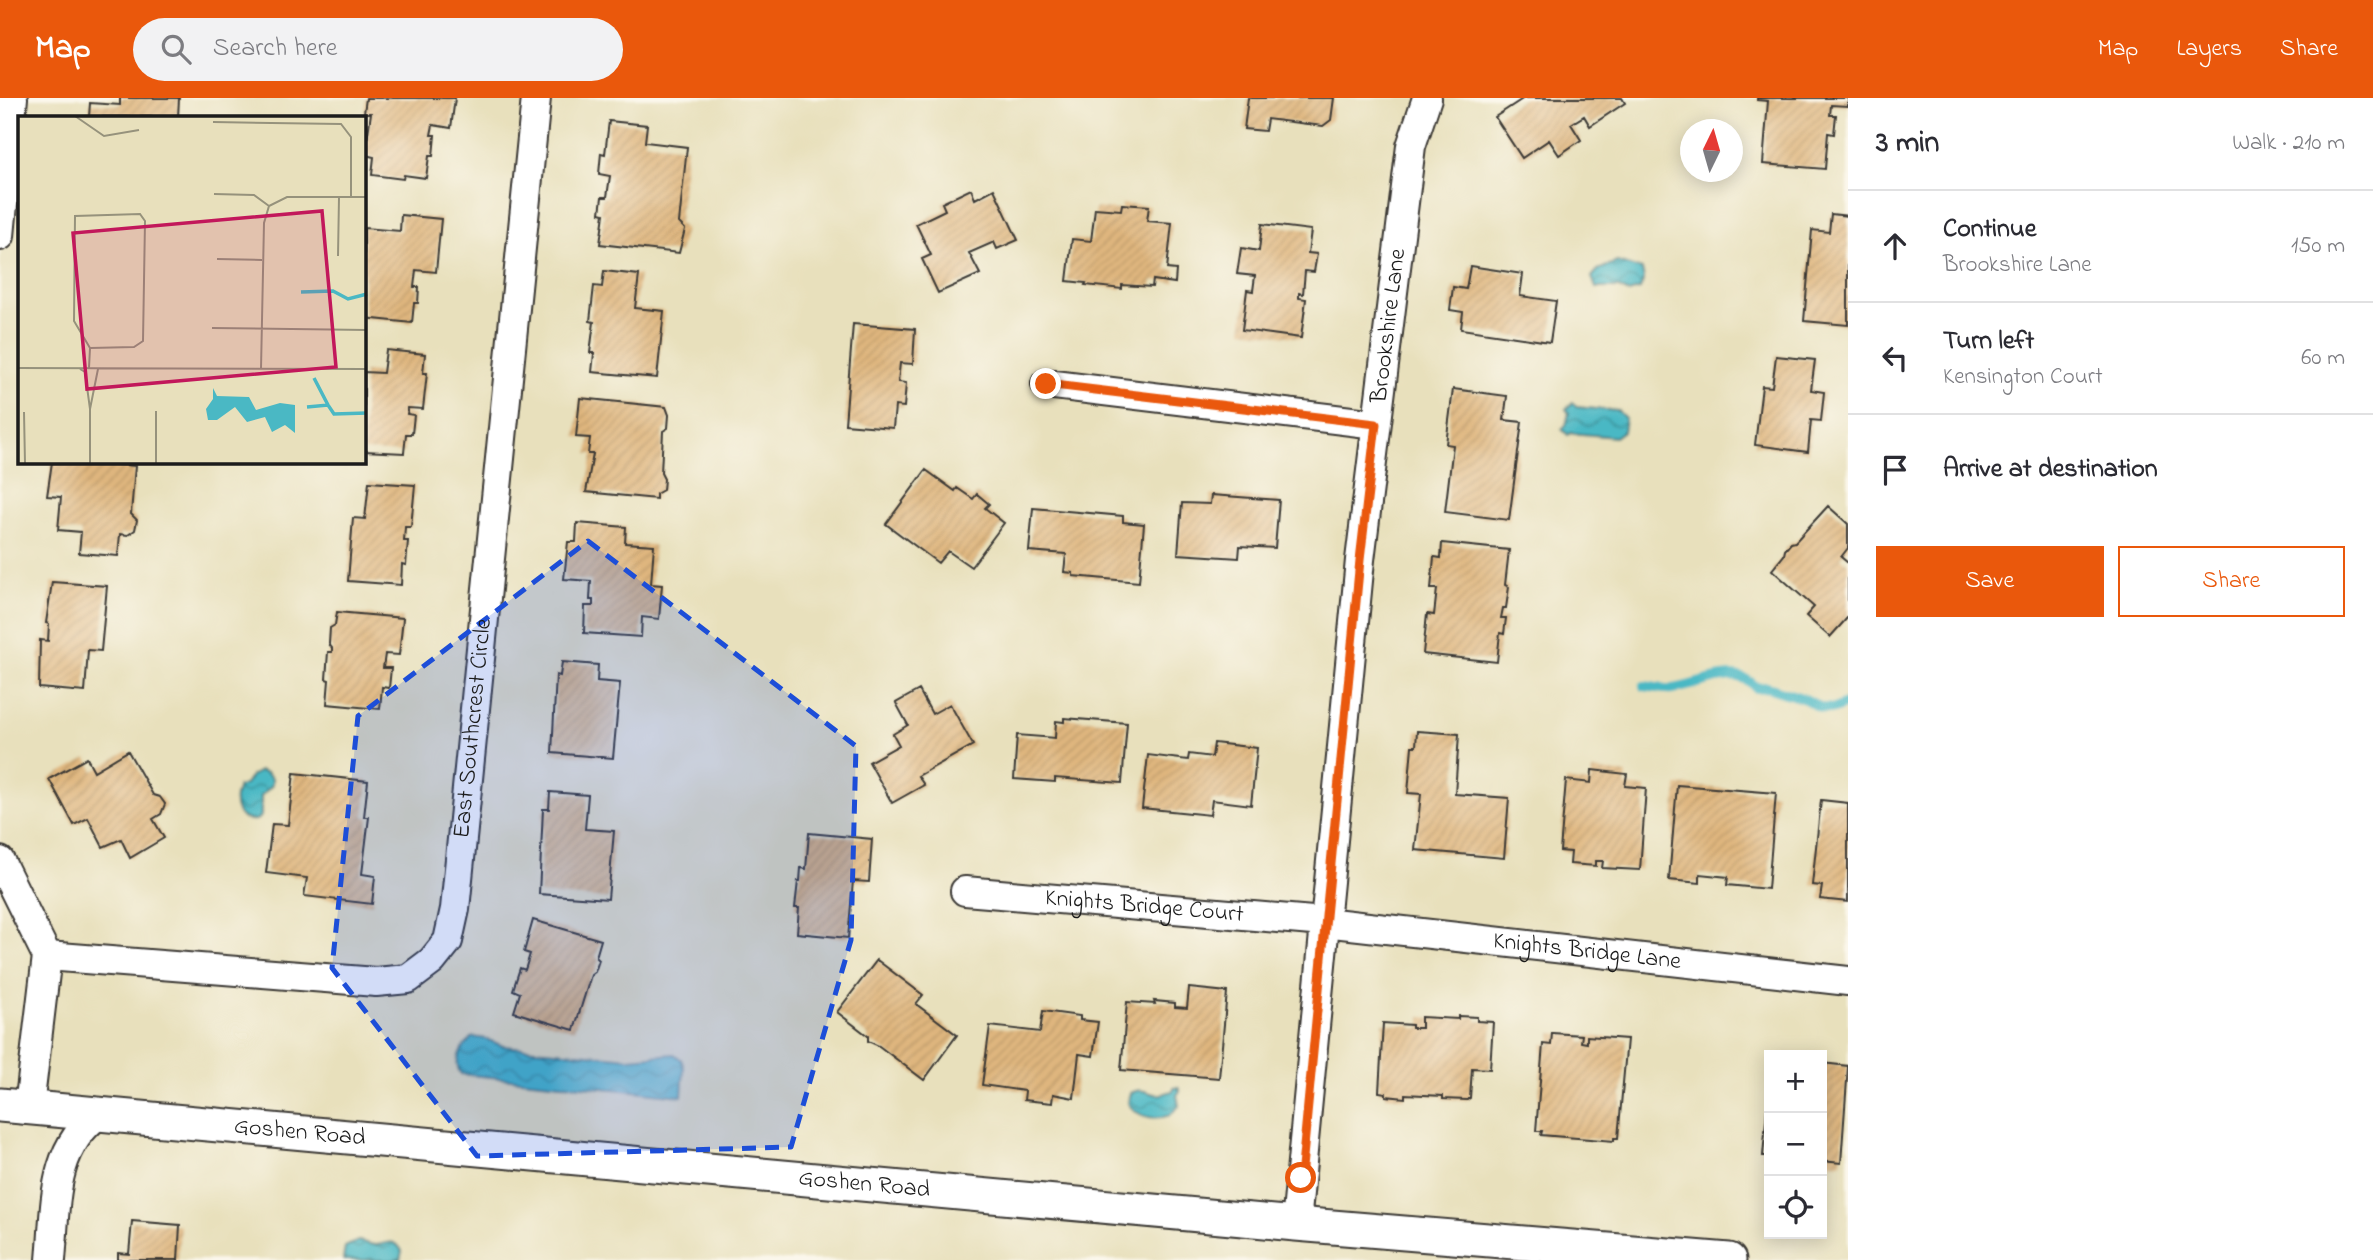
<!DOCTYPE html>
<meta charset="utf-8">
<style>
body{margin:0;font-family:"Indie Flower",sans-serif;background:#f2f2f3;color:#2b2b33}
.controls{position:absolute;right:21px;bottom:21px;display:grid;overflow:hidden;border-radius:0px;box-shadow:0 4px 18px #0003}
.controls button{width:63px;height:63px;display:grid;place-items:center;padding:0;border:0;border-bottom:2px solid #e1e1e2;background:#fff;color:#2b2b33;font:35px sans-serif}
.compass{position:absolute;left:1680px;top:21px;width:63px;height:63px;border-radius:50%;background:#fff;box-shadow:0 4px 18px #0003;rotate:5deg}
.stop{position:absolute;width:21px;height:21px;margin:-16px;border:5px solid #ea580c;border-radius:50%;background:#fff}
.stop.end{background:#ea580c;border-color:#fff;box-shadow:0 2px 7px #0008}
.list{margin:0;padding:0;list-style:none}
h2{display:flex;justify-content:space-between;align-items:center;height:91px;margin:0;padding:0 28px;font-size:30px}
h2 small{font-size:23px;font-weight:400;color:#7c7c81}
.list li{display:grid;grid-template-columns:46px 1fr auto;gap:21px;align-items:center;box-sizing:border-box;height:112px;padding:0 28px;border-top:2px solid #e1e1e2}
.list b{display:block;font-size:26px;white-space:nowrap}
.list p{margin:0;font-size:23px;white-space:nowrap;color:#7c7c81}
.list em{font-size:23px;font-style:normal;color:#7c7c81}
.actions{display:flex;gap:14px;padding:21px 28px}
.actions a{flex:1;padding:16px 0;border:2px solid #ea580c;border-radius:0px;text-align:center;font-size:24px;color:#ea580c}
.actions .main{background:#ea580c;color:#fff}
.icon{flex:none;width:38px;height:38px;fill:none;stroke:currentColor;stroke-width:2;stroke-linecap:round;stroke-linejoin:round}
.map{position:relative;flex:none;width:1848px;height:1162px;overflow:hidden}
header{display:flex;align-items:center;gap:42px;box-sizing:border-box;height:98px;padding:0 35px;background:#ea580c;color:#fff}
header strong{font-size:33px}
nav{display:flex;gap:38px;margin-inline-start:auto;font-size:24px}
.search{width:490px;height:63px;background:#f2f2f3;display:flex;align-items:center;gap:18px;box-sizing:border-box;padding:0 24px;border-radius:38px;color:#7c7c81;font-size:26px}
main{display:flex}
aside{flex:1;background:#fff}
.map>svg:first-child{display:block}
</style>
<header>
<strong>Map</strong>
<div class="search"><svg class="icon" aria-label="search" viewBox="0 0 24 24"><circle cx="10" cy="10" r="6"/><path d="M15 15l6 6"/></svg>Search here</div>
<nav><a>Map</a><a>Layers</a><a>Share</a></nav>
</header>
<main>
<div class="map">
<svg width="1848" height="1162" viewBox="0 0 1848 1162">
<defs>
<pattern id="water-waves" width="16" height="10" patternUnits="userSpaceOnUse" patternTransform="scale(1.75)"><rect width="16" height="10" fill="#4ab8c4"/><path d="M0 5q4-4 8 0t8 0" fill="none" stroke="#3d959e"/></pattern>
<pattern id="building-hatch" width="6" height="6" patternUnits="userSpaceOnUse" patternTransform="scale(1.75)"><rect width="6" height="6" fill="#dfb67e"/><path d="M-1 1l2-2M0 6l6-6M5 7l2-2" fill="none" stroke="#bf9c6c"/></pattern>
</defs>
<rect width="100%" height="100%" fill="#fbf7ec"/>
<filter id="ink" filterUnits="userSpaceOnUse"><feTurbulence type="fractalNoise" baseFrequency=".0143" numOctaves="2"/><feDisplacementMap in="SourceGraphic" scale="14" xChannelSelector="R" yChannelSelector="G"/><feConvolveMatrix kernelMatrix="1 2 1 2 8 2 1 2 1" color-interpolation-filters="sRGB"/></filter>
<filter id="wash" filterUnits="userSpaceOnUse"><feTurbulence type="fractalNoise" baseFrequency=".00686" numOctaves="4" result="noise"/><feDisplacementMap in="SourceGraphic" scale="28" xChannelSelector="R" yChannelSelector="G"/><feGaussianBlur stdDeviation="1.57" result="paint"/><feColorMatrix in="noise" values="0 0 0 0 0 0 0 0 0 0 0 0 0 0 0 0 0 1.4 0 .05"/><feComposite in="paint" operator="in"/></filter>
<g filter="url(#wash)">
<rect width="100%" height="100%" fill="#e8e0bc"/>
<path fill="url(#water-waves)" stroke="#336a70" stroke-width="2" d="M1617 164 1642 172 1644 181 1640 191 1629 195 1619 190H1596L1592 179 1598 172Z
M1573 305 1576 309 1618 313 1625 320 1623 333 1615 339 1571 335 1568 337 1562 331 1566 328 1569 315 1566 311Z
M260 673 267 675 272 681V687L261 698V718L256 722C235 724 231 705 238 689L245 687 251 678Z
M473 939 486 941 503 948 629 960 674 956 681 961 684 970 682 998 461 976C452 962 462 949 473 939Z
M1178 989 1180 993 1177 997 1179 1008 1170 1017C1154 1022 1138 1020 1128 1005L1131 995C1142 989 1144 994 1154 996 1161 998 1167 994 1173 993L1174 990Z
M358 1143C363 1144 370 1147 376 1147 388 1146 394 1139 402 1153L400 1162H343L345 1149Z"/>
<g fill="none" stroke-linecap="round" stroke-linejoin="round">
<path stroke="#4ab8c4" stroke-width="10" d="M1644 588C1653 589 1663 592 1672 591 1698 589 1737 564 1756 590L1767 589 1805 601 1821 610 1834 611 1848 605"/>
</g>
<g id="blocks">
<path fill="url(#building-hatch)" d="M120 0H179L178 19H89L90 5 120 7Z
M366 0H455L451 30 433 27 431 37H435L433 58H429L426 80 404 77 403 81 372 77 374 59 365 57 371 15H364Z
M1248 0H1334L1331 22 1323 28 1267 21 1265 33 1244 31Z
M1524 0H1622L1625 5 1590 28 1584 18 1571 26 1581 42 1559 57 1549 42 1522 60 1495 19Z
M1757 0H1848V8L1831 7 1830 17H1836L1834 36 1828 35 1825 71 1763 66 1768 3 1757 2Z
M609 23 647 27 645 44 687 49 679 125 685 131 679 155 600 146 604 116 600 115 602 99H607L610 78 599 76 601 55 605 56Z
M971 91 975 101 994 91 1018 142 997 151 994 144 969 155 980 176 938 195 922 161 931 157 916 126 945 112 942 105Z
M1122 106 1149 108 1147 123 1172 125 1167 171 1176 172 1175 185 1153 182 1152 189 1122 187V191L1085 187 1086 185 1067 183 1072 141 1091 143 1095 110 1121 112Z
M1831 116 1848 118V227L1804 223 1812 132 1829 134Z
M401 117 441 121 436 174 416 172 414 189H419L418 205H414L412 225 364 220V130L400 133Z
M1262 126 1311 132 1308 155 1317 156 1314 174 1305 173 1303 196 1299 195V200L1306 201 1301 240 1242 232 1247 192 1253 193 1255 178 1237 176 1241 150 1259 153Z
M1470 168 1523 176 1520 198 1556 203 1550 244 1461 231 1463 214 1450 212 1453 189 1466 191Z
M604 173 639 177 635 210 664 213 657 280 592 274 594 255H590L594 224 590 223 594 188 602 189Z
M853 226 915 231 913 266 900 265 898 284 906 285 904 309 895 308 893 330 845 326Z
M386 252 425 256 423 275H427L423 311 408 310 407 316 414 317 412 336H406L404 355 364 353V274L383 275Z
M1776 258 1815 262 1811 292 1824 294 1821 323 1811 322 1808 354 1755 347 1762 288 1772 289Z
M1453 291 1507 298 1504 322 1522 324 1509 422 1445 414 1453 347 1446 346Z
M580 300 666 309 669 317 668 330 663 333 661 375 664 381 663 392 656 396V401L586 394 593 356H588L590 340 576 339Z
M52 364H94L135 368 131 416 137 422 135 432 128 437 120 436 118 458 79 455 81 434 58 432 61 399 47 398Z
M926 372 955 393 957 390 973 401 977 396 989 406 985 410 1004 425 971 469 948 453 938 465 886 426Z
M369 384 415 387 411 429H405L404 443H408L406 467 402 466 401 487 348 483 353 420 365 421Z
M1211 397 1279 402 1275 450 1240 448 1239 460 1178 456 1182 405 1210 406Z
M1828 408 1848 426V450L1841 459 1848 465V519L1830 539 1806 518 1814 509 1772 472 1784 457 1785 452 1791 445 1795 444Z
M1033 410 1123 418V424L1144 426 1139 484 1073 478V475L1064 474 1066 456 1029 453Z
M577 425 626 429 625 445 654 447 651 486 662 487 659 521 642 519 641 539 584 535 585 508H593V502H590L591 483 564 481 568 444H576Z
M1442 445 1509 452 1505 487 1509 489 1506 510H1503L1501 520H1506L1504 536 1500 535 1497 564 1423 556 1427 516 1434 517 1437 491H1431L1434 459 1441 460Z
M52 484 107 488 101 553 88 552 85 594 39 590 40 542 48 543 49 526 46 525Z
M337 514 403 520 399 557 385 556 383 570H391L389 590 382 589 380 611 327 606 329 582 326 581 328 554H332V550L329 546 330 530 335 527Z
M562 564 598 567 597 583 620 585 613 660 552 655 556 577 560 578Z
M919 592 932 616 950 606 973 647 918 678 924 687 892 705 869 664 899 647 893 636 908 627 896 605Z
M1064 620 1127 625 1122 685 1055 680V684L1014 681 1017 637 1055 640 1056 623 1064 624Z
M1417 633 1459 636 1455 696 1509 700 1504 760 1415 752 1421 696 1408 695 1412 648H1416Z
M1214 645 1257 650 1251 707 1212 702 1210 717 1142 710 1148 657 1188 662 1189 656 1212 659Z
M128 653 153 697 160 699 165 706 161 716 153 721 164 740 130 760 121 741 103 749 88 720 74 727 49 681 87 660 94 673Z
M1592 672 1627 676 1625 688 1646 690 1640 772 1602 770 1603 763H1596V768L1570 766 1571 754 1560 753 1566 682 1591 685Z
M294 675 368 683 364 719H369L362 776 375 778 372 806 304 798 307 780 266 775 272 726 288 727Z
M1677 687 1776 695 1768 791 1727 787 1728 779 1700 776V785L1669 782Z
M550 694 588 697 585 731 614 733 608 801 539 796 543 711H549Z
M1821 702 1848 705V804L1820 801 1822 788 1812 787Z
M809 735 872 741 869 784 853 783 848 840 797 835 799 810H795L798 783H800L801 770 806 771Z
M533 822 601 842 596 859 599 862 595 874 591 877 574 932 514 914 520 895 513 892 520 870 525 872 530 856 524 854Z
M877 862 923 897 916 906 957 937 924 982 879 948 868 943V938L837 914Z
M1189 890 1227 894 1219 980 1121 972 1127 904 1155 906 1154 903 1175 905V909L1187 910Z
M1043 913 1080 918V922L1098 924 1093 958 1079 956 1074 1000 1053 996 1052 1005 1024 1002 1025 993 982 987 990 928 1040 934Z
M1458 918 1477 919V923L1493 924 1490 971 1472 970 1470 1000 1467 1002 1443 1001V998L1405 996V1000L1386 998V995L1379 994 1383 925 1412 927V930H1421V919L1458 921Z
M1552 935 1582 937 1581 944 1587 945V938L1627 941 1618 1040H1614V1043L1541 1037 1542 1033H1536L1543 946 1551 947Z
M1822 965 1848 968 1841 1065 1822 1063Z
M1767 1011H1769V1058H1763Z
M132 1123 180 1127 178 1162H118V1155L129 1156Z"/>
</g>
</g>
<g filter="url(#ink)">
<use href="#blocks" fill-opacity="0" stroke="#3b3934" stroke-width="2"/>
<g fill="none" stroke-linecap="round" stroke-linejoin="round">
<defs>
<g id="minor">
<path d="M0 138 13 0"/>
<path d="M1046 286 1376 326"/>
<path d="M0 763 47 858 29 1009"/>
<path id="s1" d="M965 793 1324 824 1848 883"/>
<path id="s2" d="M47 858 376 884 408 881 432 863 448 843 455 811 536 0"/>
<path id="s3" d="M1296 1126 1360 462 1411 48 1427 0"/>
<path d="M51 1162C56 1108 51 1051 99 1016"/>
</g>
<g id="tertiary">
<path id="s4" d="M0 1007 1296 1126 1729 1162"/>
</g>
</defs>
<use href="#minor" stroke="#3b3934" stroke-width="32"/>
<use href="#tertiary" stroke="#3b3934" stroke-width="37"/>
<use href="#minor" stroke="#fff" stroke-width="28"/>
<use href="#tertiary" stroke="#fff" stroke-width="33"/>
</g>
</g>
<g fill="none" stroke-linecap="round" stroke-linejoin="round" filter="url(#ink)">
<path stroke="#ea580c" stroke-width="9" d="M1046 286 1376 326 1360 462 1301 1080"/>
</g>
<path fill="#1d4ed8" fill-opacity="0.2" stroke="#1d4ed8" stroke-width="5" stroke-dasharray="14 9" stroke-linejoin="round" d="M588 443 856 648 851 842 791 1049 477 1058 332 870 358 618Z"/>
<g text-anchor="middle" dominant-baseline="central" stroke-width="5" stroke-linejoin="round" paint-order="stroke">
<g font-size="24" fill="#1c1c1c" stroke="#fbf7ec">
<text stroke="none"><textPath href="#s3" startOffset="903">Brookshire Lane</textPath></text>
<text stroke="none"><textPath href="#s2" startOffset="632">East Southcrest Circle</textPath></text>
<text stroke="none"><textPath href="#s1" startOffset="180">Knights Bridge Court</textPath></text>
<text stroke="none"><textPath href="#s1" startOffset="625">Knights Bridge Lane</textPath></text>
<text stroke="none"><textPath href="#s4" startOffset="301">Goshen Road</textPath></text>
<text stroke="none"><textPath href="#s4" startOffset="868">Goshen Road</textPath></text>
</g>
</g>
<g transform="translate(18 18)">
<rect width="348" height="348" fill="#e8e0bc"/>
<path d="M195 272 199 280 231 281 238 294 262 287 277 289V317L267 309 254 316 247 301 229 306 217 291 199 304H190L188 293 195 283Z" fill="#4ab8c4"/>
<path fill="none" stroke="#4ab8c4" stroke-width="3.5" d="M283 176 315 175 330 183 349 178M296 262 310 289M289 291 310 289 316 298 349 297"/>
<path fill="none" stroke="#96927c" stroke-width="2" d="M57 0 86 20 121 14M195 6 323 8 333 21V81M196 78 236 79 251 90M320 140 321 81M199 143 244 144M194 212 349 214M0 252 349 253M71 252 72 232 56 205 57 100 122 98 127 105 125 225 116 231 72 232M62 253 67 256 72 293M243 253 246 107 251 90 269 81H349M138 295V348M6 296 7 348M72 348V293L80 253"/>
<path fill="#c2185b" fill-opacity="0.15" stroke="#c2185b" stroke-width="3.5" d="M304 95 318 251 69 273 55 117Z"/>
<rect width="348" height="348" fill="none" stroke="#1c1c1c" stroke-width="3.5"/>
</g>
</svg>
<div class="controls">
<button>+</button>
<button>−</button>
<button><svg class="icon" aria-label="locate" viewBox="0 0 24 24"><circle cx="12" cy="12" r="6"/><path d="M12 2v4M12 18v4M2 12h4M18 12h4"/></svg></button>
</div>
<svg class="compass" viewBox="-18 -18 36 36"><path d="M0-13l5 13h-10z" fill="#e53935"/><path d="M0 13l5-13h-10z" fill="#7c7c81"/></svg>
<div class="stop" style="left:1301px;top:1080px"></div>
<div class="stop end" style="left:1046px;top:286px"></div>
</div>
<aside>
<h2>3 min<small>Walk · 210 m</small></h2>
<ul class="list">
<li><svg class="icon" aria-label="ahead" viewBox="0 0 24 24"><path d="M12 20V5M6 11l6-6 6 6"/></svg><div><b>Continue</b><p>Brookshire Lane</p></div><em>150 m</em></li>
<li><svg class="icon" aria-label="left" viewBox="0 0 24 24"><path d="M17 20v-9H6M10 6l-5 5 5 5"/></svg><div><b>Turn left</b><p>Kensington Court</p></div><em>60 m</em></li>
<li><svg class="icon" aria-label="arrive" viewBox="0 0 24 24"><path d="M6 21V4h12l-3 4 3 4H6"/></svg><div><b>Arrive at destination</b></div></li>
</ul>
<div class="actions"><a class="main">Save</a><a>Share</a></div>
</aside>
</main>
